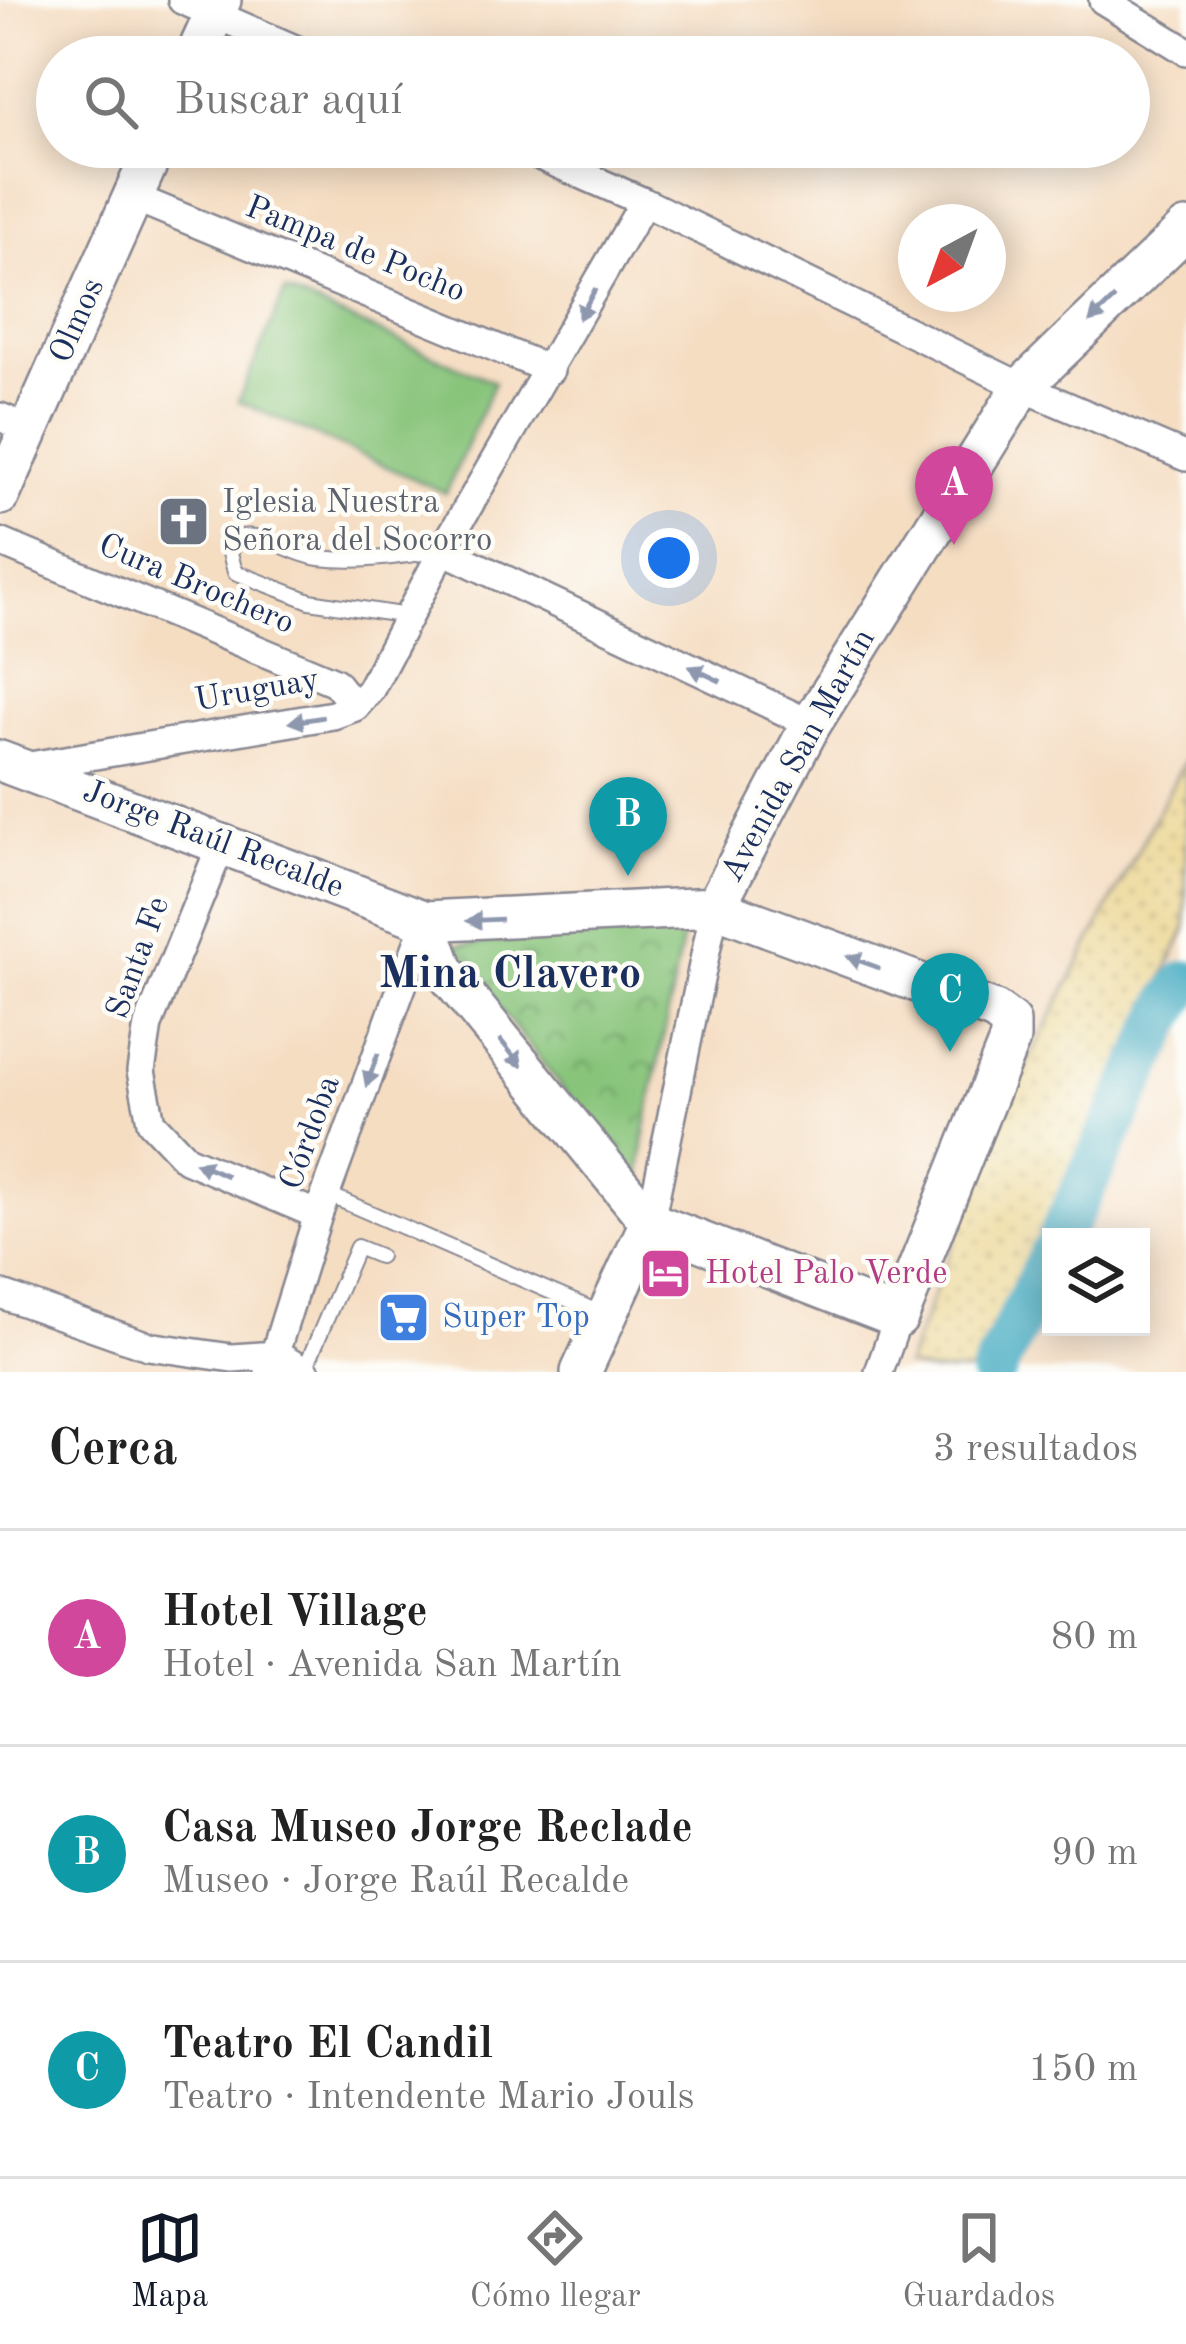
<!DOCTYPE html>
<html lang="es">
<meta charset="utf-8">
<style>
body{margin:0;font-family:"Old Standard TT",serif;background:#f6f6f6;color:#222}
.controls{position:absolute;right:36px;bottom:36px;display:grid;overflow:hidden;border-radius:0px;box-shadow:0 6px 30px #0003}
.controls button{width:108px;height:108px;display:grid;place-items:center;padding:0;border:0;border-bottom:3px solid #e0e0e0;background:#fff;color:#222;font:60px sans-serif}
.compass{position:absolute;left:898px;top:204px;width:108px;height:108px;border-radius:50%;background:#fff;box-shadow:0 6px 30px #0003;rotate:221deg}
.you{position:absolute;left:669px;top:558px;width:42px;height:42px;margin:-30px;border:9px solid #fff;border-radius:50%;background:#1a73e8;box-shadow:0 0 0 18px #1a73e833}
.badge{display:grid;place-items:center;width:78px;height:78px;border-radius:50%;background:#111827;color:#fff;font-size:39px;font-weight:700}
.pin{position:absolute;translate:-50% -99px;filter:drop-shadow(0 3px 6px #0008)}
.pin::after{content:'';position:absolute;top:63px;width:42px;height:36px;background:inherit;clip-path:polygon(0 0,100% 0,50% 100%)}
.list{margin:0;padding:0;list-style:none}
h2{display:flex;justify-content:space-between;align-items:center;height:156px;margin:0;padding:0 48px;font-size:51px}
h2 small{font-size:39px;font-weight:400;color:#767676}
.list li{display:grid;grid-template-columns:78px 1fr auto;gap:36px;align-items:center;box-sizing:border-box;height:216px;padding:0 48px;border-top:3px solid #e0e0e0}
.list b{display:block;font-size:45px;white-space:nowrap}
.list p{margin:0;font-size:39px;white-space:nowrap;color:#767676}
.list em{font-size:39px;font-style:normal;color:#767676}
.icon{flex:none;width:66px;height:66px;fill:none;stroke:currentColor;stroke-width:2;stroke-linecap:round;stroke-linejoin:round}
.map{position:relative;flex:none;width:1186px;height:1372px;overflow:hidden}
.search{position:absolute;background:#fff;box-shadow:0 6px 30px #0003;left:36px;right:36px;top:36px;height:132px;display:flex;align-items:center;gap:30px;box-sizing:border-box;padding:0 42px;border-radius:66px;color:#767676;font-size:45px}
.sheet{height:804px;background:#fff}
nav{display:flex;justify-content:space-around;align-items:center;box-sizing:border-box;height:168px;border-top:3px solid #e0e0e0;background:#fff;font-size:33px;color:#767676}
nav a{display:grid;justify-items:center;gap:6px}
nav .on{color:#111827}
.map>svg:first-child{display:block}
</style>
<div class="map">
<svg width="1186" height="1372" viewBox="0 0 1186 1372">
<defs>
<pattern id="sand-dots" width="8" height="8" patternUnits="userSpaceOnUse" patternTransform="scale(3)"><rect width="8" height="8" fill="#eeda9e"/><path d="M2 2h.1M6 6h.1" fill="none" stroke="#ccbb8a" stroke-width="1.8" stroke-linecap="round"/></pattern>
<pattern id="park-crowns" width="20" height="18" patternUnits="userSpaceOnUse" patternTransform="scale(3)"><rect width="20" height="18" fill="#88c47a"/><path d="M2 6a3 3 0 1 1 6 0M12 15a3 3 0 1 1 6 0" fill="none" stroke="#6ea067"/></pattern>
</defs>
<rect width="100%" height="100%" fill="#fdfcf7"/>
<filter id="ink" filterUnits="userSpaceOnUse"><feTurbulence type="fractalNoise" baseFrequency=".00833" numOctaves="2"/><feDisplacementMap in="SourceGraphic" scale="24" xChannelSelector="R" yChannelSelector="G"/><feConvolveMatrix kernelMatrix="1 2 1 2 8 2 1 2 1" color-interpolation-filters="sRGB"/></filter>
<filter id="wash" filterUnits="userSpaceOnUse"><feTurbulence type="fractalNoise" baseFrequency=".004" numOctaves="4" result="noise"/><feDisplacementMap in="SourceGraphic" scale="48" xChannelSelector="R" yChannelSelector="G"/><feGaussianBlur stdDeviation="2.7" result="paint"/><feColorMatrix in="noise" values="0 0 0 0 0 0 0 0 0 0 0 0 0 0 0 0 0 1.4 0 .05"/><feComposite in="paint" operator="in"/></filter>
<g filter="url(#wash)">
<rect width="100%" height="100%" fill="#f5ddc2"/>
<path fill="url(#sand-dots)" stroke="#84847e" stroke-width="3" d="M1186 758V929L974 1372H929L906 1366 1009 1098Z"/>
<path fill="url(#park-crowns)" stroke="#527a6c" stroke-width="3" d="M685 924 646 1127 639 1187 451 946Z"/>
<path fill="#88c47a" stroke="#527a6c" stroke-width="3" d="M285 291 494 382 446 493 238 401Z"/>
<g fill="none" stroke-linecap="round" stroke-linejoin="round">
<path stroke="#42aac2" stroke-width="45" d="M1060 1237 1173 1000 1186 983
M993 1372 1051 1255"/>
</g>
</g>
<g filter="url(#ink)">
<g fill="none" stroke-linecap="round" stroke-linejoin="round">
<defs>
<path id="lane" d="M407 616 310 601 235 572 230 553 237 538C266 530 290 555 319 558 361 563 402 556 443 550
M327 1194 602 1314
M304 1371 357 1247 379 1256"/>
<path id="street" d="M182 0 313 57
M1103 0 1186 51
M519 147 644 202 1022 387 1186 457
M133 197 550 370
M0 417 29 429
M0 542 335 682 355 707
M443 550 811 724
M24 767 333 715 355 707 370 690 443 550 644 202
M222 843 148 1025 141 1071 151 1122 186 1159 318 1215
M650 1222 715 907
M0 1294 148 1346 232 1358 277 1355 306 1372
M269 1372 318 1215 426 921
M879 1372 898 1318"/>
<path id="secondary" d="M195 57 221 0
M0 495 155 147
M0 761 426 921 715 907 995 1011 1010 1022V1039L898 1318 650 1222 444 970 426 921
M715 907 811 724 1022 387 1186 229
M581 1372 650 1222"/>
</defs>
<use href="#lane" stroke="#888690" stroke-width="18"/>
<use href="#street" stroke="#888690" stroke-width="32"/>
<use href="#secondary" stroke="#888690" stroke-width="44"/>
<use href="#lane" stroke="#fff" stroke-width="14"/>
<use href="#street" stroke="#fff" stroke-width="27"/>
<use href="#secondary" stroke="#fff" stroke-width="39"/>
</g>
<defs><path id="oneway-solid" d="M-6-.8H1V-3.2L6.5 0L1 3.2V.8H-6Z" transform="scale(3)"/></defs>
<g fill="#8d97ae">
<use href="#oneway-solid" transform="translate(587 304) rotate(119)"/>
<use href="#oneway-solid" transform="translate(1102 310) rotate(136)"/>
<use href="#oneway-solid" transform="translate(705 674) rotate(-155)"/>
<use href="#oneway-solid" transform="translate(306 720) rotate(171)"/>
<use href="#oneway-solid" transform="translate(484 920) rotate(177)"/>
<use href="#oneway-solid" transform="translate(863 962) rotate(-160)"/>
<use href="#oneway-solid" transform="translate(511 1053) rotate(51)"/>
<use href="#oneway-solid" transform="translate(372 1070) rotate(110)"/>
<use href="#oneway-solid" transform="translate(211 1169) rotate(-157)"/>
</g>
</g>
<defs>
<symbol id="church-square" viewBox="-11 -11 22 22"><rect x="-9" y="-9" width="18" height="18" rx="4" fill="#6b7280" stroke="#fdfcf7"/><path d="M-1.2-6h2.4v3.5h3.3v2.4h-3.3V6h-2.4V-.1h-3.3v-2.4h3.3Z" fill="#fff"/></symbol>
<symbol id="hotel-square" viewBox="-11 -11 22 22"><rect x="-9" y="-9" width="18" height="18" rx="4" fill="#d1479c" stroke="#fdfcf7"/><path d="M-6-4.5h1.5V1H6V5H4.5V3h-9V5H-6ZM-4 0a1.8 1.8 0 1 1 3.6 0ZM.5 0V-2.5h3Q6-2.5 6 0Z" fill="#fff"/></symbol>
<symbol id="supermarket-square" viewBox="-11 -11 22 22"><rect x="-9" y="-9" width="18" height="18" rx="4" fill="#3f7fe0" stroke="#fdfcf7"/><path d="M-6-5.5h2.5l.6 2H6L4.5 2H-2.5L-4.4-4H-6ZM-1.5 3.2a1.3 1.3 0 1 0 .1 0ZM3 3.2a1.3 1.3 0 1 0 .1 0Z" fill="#fff"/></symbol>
</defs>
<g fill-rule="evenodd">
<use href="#church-square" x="154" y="492" width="59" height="59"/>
<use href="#hotel-square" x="636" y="1244" width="59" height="59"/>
<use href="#supermarket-square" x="374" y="1288" width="59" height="59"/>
</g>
<g text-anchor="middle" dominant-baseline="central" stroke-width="9" stroke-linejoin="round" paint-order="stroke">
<g font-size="33" fill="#1b2f5e" stroke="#fdfcf7">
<text transform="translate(355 250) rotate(22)">Pampa de Pocho</text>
<text transform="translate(78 321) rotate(-66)">Olmos</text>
<text transform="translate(196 585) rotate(23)">Cura Brochero</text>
<text transform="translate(257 691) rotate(-10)">Uruguay</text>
<text transform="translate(799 756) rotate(-61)">Avenida San Martín</text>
<text transform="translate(213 840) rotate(21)">Jorge Raúl Recalde</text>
<text transform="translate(139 958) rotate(-70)">Santa Fe</text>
<text transform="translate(311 1133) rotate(-70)">Córdoba</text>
</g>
<g font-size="33" fill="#5b616d" stroke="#fdfcf7" text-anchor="start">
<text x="222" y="503">Iglesia Nuestra<tspan x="222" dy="38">Señora del Socorro</tspan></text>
</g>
<g font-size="33" fill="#b23c85" stroke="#fdfcf7" text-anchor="start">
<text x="705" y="1274">Hotel Palo Verde</text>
</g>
<g font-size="33" fill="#366cbe" stroke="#fdfcf7" text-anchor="start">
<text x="442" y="1318">Super Top</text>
</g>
<g font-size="45" font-weight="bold" fill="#1b2f5e" stroke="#fdfcf7">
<text x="510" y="975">Mina Clavero</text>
</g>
</g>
</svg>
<div class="controls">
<button><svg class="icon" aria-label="layers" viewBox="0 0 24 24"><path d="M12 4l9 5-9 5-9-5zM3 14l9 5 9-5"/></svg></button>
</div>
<svg class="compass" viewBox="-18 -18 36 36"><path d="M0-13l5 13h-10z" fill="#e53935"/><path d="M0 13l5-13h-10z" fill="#767676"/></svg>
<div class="you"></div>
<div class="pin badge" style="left:954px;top:545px;background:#d1479c">A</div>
<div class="pin badge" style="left:628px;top:876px;background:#0f9aa8">B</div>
<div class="pin badge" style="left:950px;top:1052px;background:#0f9aa8">C</div>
<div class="search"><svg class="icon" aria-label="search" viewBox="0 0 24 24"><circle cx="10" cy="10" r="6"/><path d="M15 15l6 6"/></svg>Buscar aquí</div>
</div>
<section class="sheet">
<h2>Cerca<small>3 resultados</small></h2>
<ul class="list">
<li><span class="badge" style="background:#d1479c">A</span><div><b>Hotel Village</b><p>Hotel · Avenida San Martín</p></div><em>80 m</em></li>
<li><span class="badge" style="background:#0f9aa8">B</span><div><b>Casa Museo Jorge Reclade</b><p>Museo · Jorge Raúl Recalde</p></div><em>90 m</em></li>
<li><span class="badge" style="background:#0f9aa8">C</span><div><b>Teatro El Candil</b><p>Teatro · Intendente Mario Jouls</p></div><em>150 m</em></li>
</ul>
</section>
<nav>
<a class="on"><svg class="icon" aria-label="map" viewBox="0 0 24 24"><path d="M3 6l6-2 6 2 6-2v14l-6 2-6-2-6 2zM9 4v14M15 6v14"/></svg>Mapa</a>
<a><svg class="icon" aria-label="directions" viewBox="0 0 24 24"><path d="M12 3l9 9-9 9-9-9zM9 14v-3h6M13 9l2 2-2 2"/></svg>Cómo llegar</a>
<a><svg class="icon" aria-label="saved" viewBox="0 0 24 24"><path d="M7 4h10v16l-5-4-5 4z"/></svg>Guardados</a>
</nav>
